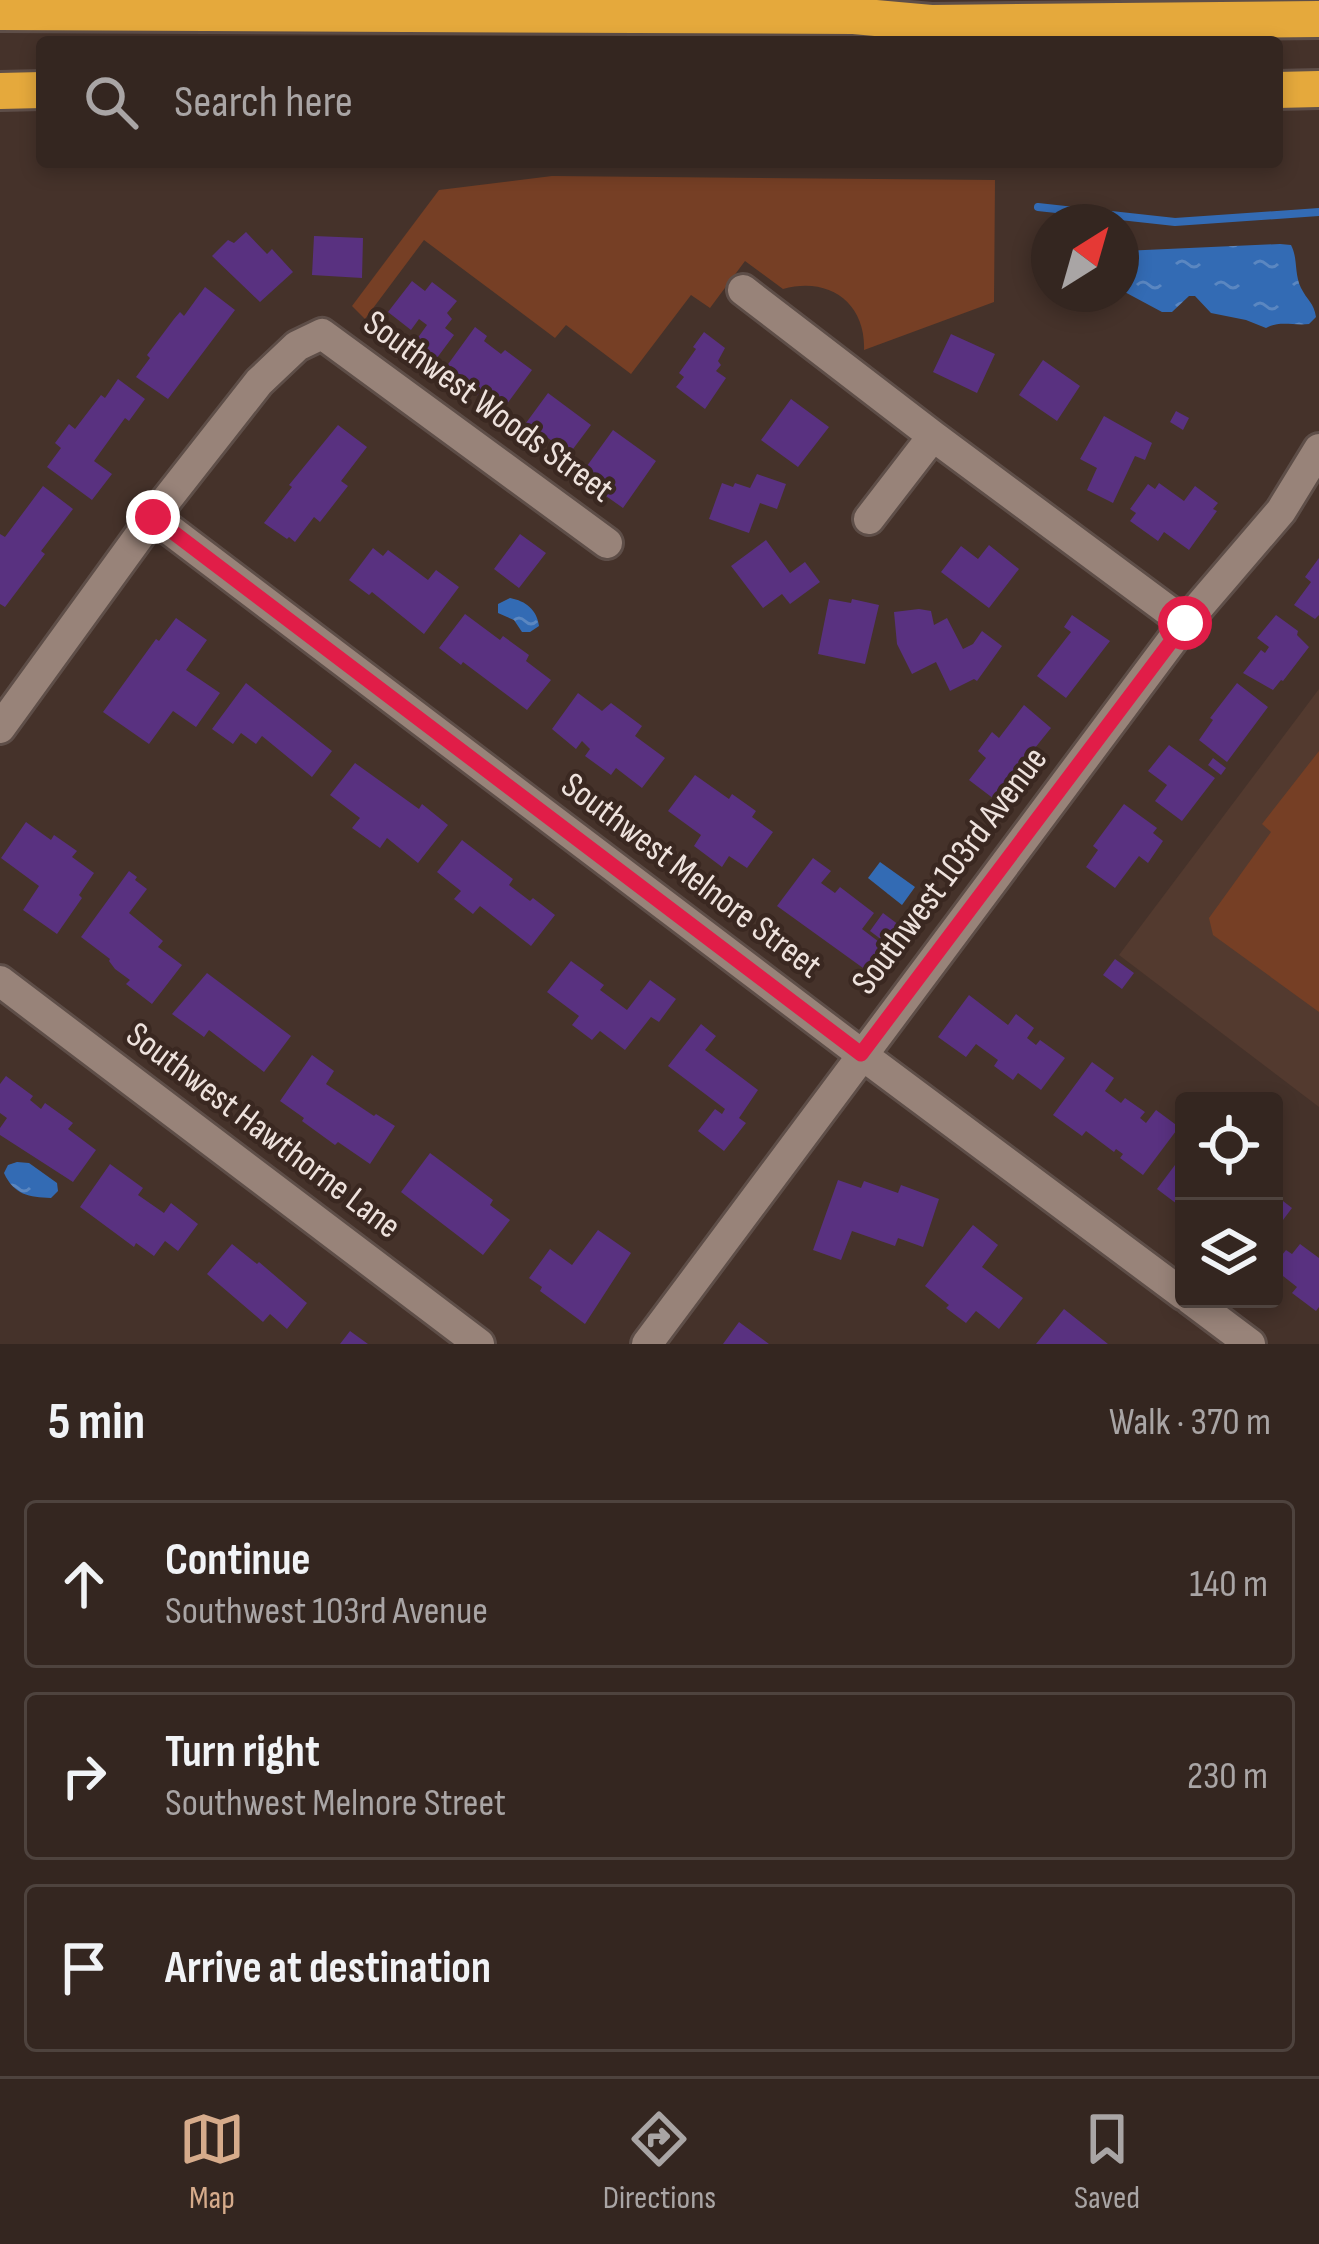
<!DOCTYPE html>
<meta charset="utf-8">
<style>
body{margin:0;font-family:"Sofia Sans Condensed",sans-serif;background:#3c2e29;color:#f1f3f6}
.controls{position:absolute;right:36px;bottom:36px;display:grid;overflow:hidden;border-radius:12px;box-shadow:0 6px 18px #0003}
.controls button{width:108px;height:108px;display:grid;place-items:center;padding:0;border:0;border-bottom:3px solid #4e433e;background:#342620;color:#f1f3f6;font:60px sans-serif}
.compass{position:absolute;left:1031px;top:204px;width:108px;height:108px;border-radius:50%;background:#342620;box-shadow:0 6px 18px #0003;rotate:37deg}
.stop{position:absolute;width:36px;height:36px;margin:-27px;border:9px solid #e11d48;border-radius:50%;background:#fff}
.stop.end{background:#e11d48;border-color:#fff;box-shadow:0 3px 12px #0008}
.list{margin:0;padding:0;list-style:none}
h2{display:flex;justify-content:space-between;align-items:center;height:156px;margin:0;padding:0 48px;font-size:51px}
h2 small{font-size:39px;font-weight:400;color:#a9a5a5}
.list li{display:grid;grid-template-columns:78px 1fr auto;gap:36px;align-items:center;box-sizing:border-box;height:168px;margin:0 24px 24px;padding:0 24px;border:3px solid #4e433e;border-radius:12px}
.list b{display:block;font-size:45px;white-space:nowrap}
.list p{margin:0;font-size:39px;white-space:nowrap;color:#a9a5a5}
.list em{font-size:39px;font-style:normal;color:#a9a5a5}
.icon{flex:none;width:66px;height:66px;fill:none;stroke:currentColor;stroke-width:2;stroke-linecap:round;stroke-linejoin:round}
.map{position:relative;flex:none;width:1319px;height:1344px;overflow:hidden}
.search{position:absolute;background:#342620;box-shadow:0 6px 18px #0003;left:36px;right:36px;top:36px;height:132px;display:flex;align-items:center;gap:30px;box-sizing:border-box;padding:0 42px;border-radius:12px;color:#a9a5a5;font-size:45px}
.sheet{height:732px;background:#342620}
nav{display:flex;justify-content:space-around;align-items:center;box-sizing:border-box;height:168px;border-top:3px solid #4e433e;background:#342620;font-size:33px;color:#a9a5a5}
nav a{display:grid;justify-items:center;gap:6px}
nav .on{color:#d6ab8b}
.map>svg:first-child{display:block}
</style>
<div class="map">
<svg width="1319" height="1344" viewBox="0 0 1319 1344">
<defs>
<pattern id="water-ripples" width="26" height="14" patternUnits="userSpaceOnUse" patternTransform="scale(3)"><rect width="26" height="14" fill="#336bb4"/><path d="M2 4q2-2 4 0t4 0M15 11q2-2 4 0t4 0" fill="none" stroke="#5b87c1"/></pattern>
</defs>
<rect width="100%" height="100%" fill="#45322a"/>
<path fill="#533a2f" d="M1319 689V1107L1119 955Z"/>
<path fill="#763f25" d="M552 176 995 180 994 302 864 350C866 302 828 276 783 289L745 261 710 308 691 295 631 374 566 325 555 338 424 240 365 319 352 306 439 190Z
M1319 751V1012L1213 935 1209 918 1271 832 1262 824Z"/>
<path fill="url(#water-ripples)" d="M1280 244 1291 245C1298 258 1294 273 1301 288 1307 300 1314 303 1316 317L1309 324C1293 326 1280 320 1266 328L1246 320 1211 313 1195 296H1189L1172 312H1162L1121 290 1123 251Z
M510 598C526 601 537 610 539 626L530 632H522L514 620 498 613V604Z
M880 862 915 887 902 905 868 878Z
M17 1162 29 1163 57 1183 58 1191 51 1198C29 1197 14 1195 4 1173L8 1165Z"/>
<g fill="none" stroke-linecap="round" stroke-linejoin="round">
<path stroke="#336bb4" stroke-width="8" d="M1038 207 1175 222 1319 212"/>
</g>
<path fill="#593180" d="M246 232 267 254 272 249 293 272 260 302 212 256 228 240 234 243Z
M314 236 363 238 362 278 312 275Z
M412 281 425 291 432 282 457 301 447 313 452 319 445 328 454 335 431 366 409 350 427 325 419 319 411 330 388 312Z
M205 287 235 310 168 399 136 377 150 358 147 355 174 319 180 312 184 316Z
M475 327 487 336 484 341 501 354 505 350 532 370 501 412 466 387 463 390 441 374Z
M704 332 725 348 718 361 721 365 716 371 726 378 705 409 676 387 684 377 679 373 696 349 693 347Z
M951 334 995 354 977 393 933 372Z
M1043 360 1080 386 1057 421 1019 395Z
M118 379 145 399 129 421 125 418 94 461 112 474 92 500 47 467 61 448 55 443 69 424 75 429 101 395 105 398Z
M548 393 591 425 570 453 526 423Z
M791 399 829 427 798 467 761 440Z
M1176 411 1189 418 1183 430 1170 422Z
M1104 416 1152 443 1145 460 1135 456 1113 503 1087 490 1097 468 1080 459Z
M338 425 367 447 341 481 348 486 320 522 314 517 295 542 289 537 287 539 264 523 292 487 289 485Z
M613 430 656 461 623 508 579 477Z
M757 474 786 484 777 509 760 503 749 533 709 519 722 483 733 487 735 483 750 488Z
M1159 483 1184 501 1195 486 1218 503 1213 509 1217 511 1189 550 1164 532 1158 541 1130 521 1136 513 1130 509 1148 484 1155 489Z
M43 486 73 509 41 551 45 554 5 607 0 604V534L5 537Z
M520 534 546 553 519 588 494 569Z
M766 540 790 573 805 562 820 582 790 604 782 594 763 608 731 566Z
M989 545 1019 569 989 608 941 572 961 546 978 559Z
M373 548 383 556 388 550 428 580 436 570 459 587 424 634 372 592 369 595 349 580Z
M1319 558V615L1315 619 1294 605 1311 582 1305 577Z
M829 599 851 603 852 599 879 605 865 664 818 654Z
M919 609 931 611 934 625 947 618 963 649 973 644 982 631 1002 646 977 681 974 679 950 691 936 662 912 674 897 644 894 612Z
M465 614 500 640 503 636 529 655 526 661 551 680 527 710 463 662 461 665 439 648Z
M1072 615 1110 641 1066 698 1037 676 1071 632 1064 627Z
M1276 615 1298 631 1297 635 1309 647 1283 681 1281 680 1273 690 1243 673 1261 650 1265 653 1269 647 1257 638Z
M176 618 207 640 186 670 220 693 196 727 173 711 149 744 103 712 156 639 159 641Z
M246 683 332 751 312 777 262 736 256 744 241 733 233 744 212 729Z
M1237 683 1268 707 1227 762 1199 740 1213 720 1210 718Z
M578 693 602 711 611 703 642 726 635 736 665 758 642 788 616 768 611 775 585 756 590 749 582 741 576 749 552 729Z
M1024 705 1051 728 994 799 969 780 986 758 978 751 992 732 999 738Z
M1169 745 1215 778 1182 821 1155 801 1167 785 1148 771Z
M1213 758 1226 768 1221 775 1208 765Z
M355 763 419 809 422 804 448 825 418 863 387 838 380 848 352 828 360 818 330 795Z
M695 775 729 799 732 794 756 811 752 817 773 832 747 868 729 856 722 867 694 846 701 835 668 811Z
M1124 804 1157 828 1153 833 1163 841 1148 863 1139 856 1115 888 1086 867 1098 850 1093 846Z
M26 822 51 840 54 835 77 851 72 857 94 873 79 895 82 898 57 934 23 910 39 886 1 858Z
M462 840 513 879 509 885 530 901 533 898 555 915 531 946 480 906 473 914 454 899 461 891 437 872Z
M813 858 831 871 821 883 835 893 840 887 874 913 862 929 887 948 870 973 777 906Z
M129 871 137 877 135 880 147 889 129 913 163 941 158 947 182 965 152 1004 126 984 130 980 115 969 109 961 110 959 81 937Z
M883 913 911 934 898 952 870 931Z
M1115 959 1134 973 1122 989 1103 975Z
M571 961 604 985 600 990 627 1010 650 980 676 999 659 1022 651 1017 625 1050 600 1031 592 1040 572 1025 579 1016 547 992Z
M207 973 291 1036 264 1072 209 1030 204 1037 172 1014Z
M969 995 1008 1025 1016 1014 1034 1028 1027 1038 1036 1045 1040 1040 1065 1058 1041 1090 1018 1073 1013 1080 994 1066 998 1060 976 1044 966 1057 938 1037Z
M701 1024 716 1036 705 1050 758 1090 739 1118 746 1123 724 1151 698 1131 715 1109 722 1114 725 1109 668 1066Z
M312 1055 334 1071 326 1084 374 1116 376 1114 395 1126 370 1164 338 1142 335 1145 302 1121 304 1118 280 1101Z
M1092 1062 1114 1078 1105 1091 1121 1103 1125 1098 1145 1112 1140 1118 1146 1123 1156 1110 1179 1127 1143 1175 1120 1158 1123 1154 1116 1149 1114 1152 1086 1131 1082 1136 1053 1115Z
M6 1076 33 1096 30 1100 41 1109 45 1103 73 1123 68 1129 96 1150 73 1182 0 1135V1128L7 1118 0 1113V1084Z
M430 1153 493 1200 490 1205 510 1220 483 1255 401 1192Z
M1184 1153V1202L1181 1207 1157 1189Z
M110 1164 143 1188 138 1195 164 1213 171 1203 198 1224 178 1251 165 1241 154 1256 136 1243 134 1247 80 1207Z
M838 1180 861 1188 864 1181 898 1193 901 1185 939 1199 923 1247 898 1238 895 1246 852 1231 841 1260 813 1250Z
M1274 1194 1292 1208 1274 1232Z
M973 1225 998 1245 982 1267 1023 1298 999 1329 976 1311 966 1323 946 1308 949 1305 925 1286Z
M598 1230 631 1253 585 1324 540 1291 542 1287 529 1278 550 1249 572 1265Z
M232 1244 257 1264 259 1262 307 1303 287 1329 270 1314 263 1322 207 1274Z
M1300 1244 1319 1258V1307L1316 1311 1292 1293 1297 1287 1274 1269V1265L1286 1250 1292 1254Z
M1064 1309 1108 1344H1036Z
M739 1322 769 1344H723Z
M350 1331 368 1344H340Z"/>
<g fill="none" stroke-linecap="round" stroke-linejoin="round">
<defs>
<path id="minor" d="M743 290 933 436 1185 623
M153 517 861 1054 1184 1295
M869 519 933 436
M0 728 153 517 259 382 297 346 322 334 607 543
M0 981 479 1344
M1190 1299 1250 1344
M647 1344 1185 623 1281 511 1319 449"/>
<path id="highway" d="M0 12 854 16 931 23 1319 19
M1277 90 1319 89
M0 91 42 90"/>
</defs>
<use href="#minor" stroke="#5e4e48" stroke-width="36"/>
<use href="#highway" stroke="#5e4e48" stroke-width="42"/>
<use href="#minor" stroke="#988379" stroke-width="30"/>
<use href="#highway" stroke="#e5a93c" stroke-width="36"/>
</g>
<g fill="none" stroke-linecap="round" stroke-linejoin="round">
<path stroke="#e11d48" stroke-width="15" d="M153 517 861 1054 1185 623"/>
</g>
<g text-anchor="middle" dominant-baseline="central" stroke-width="9" stroke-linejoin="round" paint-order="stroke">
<g font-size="36" fill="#eee2dd" stroke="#3a2821">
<text transform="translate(488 407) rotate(36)">Southwest Woods Street</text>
<text transform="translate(950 871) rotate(-53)">Southwest 103rd Avenue</text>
<text transform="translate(691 876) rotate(37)">Southwest Melnore Street</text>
<text transform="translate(263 1131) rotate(37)">Southwest Hawthorne Lane</text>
</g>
</g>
</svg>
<div class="controls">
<button><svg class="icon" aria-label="locate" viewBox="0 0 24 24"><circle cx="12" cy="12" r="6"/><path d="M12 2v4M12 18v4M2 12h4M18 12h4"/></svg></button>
<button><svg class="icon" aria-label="layers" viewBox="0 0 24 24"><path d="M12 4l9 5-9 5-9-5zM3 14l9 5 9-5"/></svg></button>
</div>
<svg class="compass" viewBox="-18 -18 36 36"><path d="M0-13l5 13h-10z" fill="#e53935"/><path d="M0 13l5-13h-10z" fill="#a9a5a5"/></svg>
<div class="stop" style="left:1185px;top:623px"></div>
<div class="stop end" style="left:153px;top:517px"></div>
<div class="search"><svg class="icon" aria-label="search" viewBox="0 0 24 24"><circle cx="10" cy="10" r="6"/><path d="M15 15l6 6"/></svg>Search here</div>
</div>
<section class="sheet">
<h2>5 min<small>Walk · 370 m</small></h2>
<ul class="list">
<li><svg class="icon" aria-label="ahead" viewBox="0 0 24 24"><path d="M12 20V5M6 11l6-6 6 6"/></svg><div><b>Continue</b><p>Southwest 103rd Avenue</p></div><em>140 m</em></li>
<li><svg class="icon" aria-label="right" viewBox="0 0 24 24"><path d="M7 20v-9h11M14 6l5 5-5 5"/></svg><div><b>Turn right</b><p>Southwest Melnore Street</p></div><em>230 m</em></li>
<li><svg class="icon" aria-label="arrive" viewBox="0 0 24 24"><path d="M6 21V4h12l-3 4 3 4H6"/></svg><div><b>Arrive at destination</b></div></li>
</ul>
</section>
<nav>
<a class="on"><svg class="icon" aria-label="map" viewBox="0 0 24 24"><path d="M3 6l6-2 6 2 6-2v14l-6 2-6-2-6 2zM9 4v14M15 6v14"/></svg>Map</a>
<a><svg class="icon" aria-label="directions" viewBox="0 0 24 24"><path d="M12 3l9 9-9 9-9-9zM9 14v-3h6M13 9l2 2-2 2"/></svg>Directions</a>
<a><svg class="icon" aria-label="saved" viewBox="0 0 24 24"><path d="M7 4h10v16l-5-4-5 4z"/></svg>Saved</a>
</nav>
